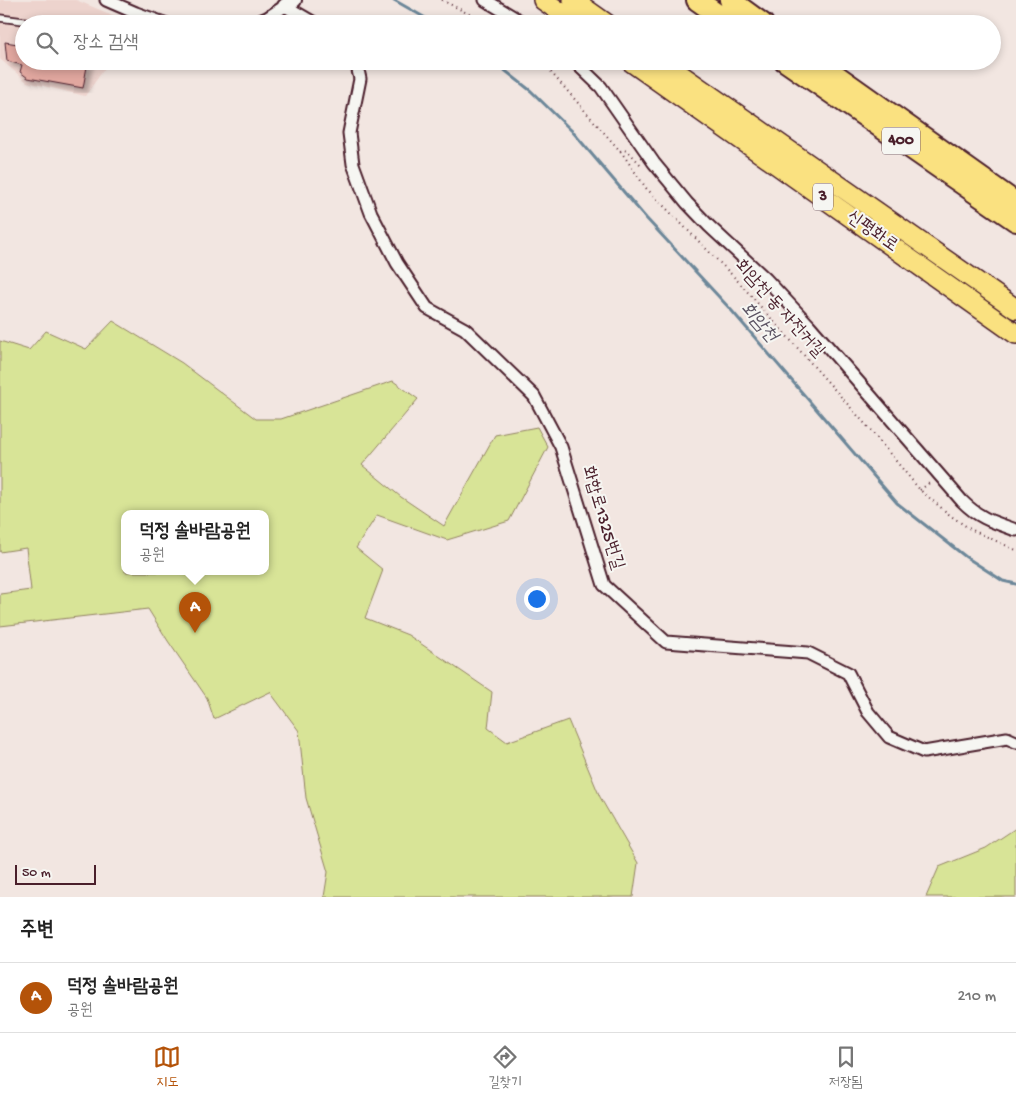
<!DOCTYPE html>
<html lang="ko">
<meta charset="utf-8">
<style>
body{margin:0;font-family:"Gochi Hand","Poor Story",sans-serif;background:#f2f2f2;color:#222}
.scale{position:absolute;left:15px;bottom:12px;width:81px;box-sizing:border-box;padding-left:5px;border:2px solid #4a1f2b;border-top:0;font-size:14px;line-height:18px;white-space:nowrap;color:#4a1f2b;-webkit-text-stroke:4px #f6f6f2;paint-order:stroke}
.you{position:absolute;left:536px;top:598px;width:18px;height:18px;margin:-12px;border:4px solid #fff;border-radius:50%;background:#1a73e8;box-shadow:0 0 0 8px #1a73e833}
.badge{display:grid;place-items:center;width:32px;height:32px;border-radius:50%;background:#b45309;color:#fff;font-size:16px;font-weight:700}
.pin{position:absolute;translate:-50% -41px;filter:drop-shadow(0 1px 2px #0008)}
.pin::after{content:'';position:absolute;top:26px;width:18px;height:15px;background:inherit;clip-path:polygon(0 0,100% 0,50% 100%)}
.popup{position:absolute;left:121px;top:510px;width:148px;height:65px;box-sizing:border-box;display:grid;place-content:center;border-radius:10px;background:#fff;filter:drop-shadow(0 1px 4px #0005);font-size:16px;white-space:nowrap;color:#767676}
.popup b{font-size:19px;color:#222}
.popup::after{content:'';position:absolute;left:50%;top:100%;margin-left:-10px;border:10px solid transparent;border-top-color:#fff}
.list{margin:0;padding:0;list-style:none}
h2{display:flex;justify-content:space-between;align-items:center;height:65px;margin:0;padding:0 20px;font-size:21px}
h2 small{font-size:16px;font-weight:400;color:#767676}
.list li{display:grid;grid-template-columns:32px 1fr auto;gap:15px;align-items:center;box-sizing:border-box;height:70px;padding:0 20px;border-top:1px solid #e0e0e0}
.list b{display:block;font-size:19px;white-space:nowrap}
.list p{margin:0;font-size:16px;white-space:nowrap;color:#767676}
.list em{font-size:16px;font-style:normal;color:#767676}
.icon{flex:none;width:28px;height:28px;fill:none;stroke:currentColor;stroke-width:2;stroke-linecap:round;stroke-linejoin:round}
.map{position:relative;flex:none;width:1016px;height:897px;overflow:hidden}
.search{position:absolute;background:#fff;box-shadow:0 2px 8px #0003;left:15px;right:15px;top:15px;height:55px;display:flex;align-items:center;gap:12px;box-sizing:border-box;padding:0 18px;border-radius:28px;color:#767676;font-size:19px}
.sheet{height:135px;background:#fff}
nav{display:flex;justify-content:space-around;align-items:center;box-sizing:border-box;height:70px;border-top:1px solid #e0e0e0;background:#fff;font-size:14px;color:#767676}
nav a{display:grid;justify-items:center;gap:2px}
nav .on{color:#b45309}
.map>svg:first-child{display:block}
</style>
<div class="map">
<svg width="1016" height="897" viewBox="0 0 1016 897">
<defs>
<filter id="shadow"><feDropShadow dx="4.5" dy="4.5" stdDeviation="2.5" flood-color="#0004"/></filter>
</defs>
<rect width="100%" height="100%" fill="#f2e6e1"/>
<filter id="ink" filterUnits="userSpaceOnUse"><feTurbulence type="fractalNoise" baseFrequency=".02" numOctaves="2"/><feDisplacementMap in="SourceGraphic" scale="10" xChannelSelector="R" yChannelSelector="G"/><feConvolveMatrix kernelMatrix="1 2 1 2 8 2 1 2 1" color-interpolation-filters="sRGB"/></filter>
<g filter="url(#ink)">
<path fill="#edd3cd" d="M0 0H76L134 24H24V61H110L85 96 27 82 0 59Z"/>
<path fill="#d8e497" stroke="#918261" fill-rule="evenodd" d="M113 321 182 363 256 419H281L393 381 418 399 362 465 401 497 444 526 495 435 537 427 548 447 509 521 447 540 377 515 356 548 383 570 365 618 408 635 492 692 488 728 507 742 568 720 600 797 638 863 633 897H324L328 872 306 798 299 731 270 692 214 719 207 698 168 641 148 609 0 626V594L31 590 26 548 0 552V341L29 350 46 331 86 349ZM125 514H265V572H125Z
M1016 828V897H926L939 867 986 848Z"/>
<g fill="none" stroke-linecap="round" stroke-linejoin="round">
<path stroke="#6c8799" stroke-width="3" d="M394 0 436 24
M493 61 531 91 572 131 646 218 732 311 897 503 966 557 1003 581 1016 584"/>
</g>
<path fill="#e1a79f" stroke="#4a1f2b" filter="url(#shadow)" d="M5 42 24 45V61H88L83 88 28 78 20 72 22 65 7 61Z"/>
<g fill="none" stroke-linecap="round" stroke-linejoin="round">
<defs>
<path id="service" d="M0 18 47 24
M124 24 136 13"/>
<path id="minor" d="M106 0 136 13 167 24
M485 0 525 24
M253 24 267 18 285 6 316 24
M356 61 360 79 349 133 353 164 371 213 397 263 427 308 465 329 534 396 561 447 604 585 666 642 808 653 848 673 868 712 889 737 924 752 1007 738 1016 742
M574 61 601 87 654 163 687 203 709 226 766 279 809 325 962 501C980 519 993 522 1016 530"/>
<path id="tertiary" d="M285 6 294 0"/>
<path id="trunk" d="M543 0 577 24
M573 0 607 24
M630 61 1016 334
M661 61 1016 309"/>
<path id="motorway" d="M697 0 731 24
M730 0 763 24
M785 61 1016 221
M816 61 1016 203"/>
</defs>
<use href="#service" stroke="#4a1f2b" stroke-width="9"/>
<use href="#minor" stroke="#4a1f2b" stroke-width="15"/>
<use href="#tertiary" stroke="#4a1f2b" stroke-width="18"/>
<use href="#trunk" stroke="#4a1f2b" stroke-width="22"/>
<use href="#motorway" stroke="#4a1f2b" stroke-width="24"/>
<path stroke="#4a1f2b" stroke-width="2" stroke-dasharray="1 4" stroke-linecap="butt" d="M442 0 488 24
M541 61 622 153 646 188 736 279 867 426 920 490 951 516 970 529 1016 550
M620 151 623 150 628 151 641 165
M920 490 932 481"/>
<use href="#service" stroke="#f6f6f2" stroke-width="5.5"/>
<use href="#minor" stroke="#f6f6f2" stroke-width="11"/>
<use href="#tertiary" stroke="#f6f6f2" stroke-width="14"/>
<use href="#trunk" stroke="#fae180" stroke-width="19"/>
<use href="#motorway" stroke="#fae180" stroke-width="20"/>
</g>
</g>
<g text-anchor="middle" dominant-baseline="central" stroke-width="4" stroke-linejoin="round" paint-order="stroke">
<g fill="#f6f6f2" stroke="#7e6067" stroke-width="1">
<rect x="882" y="127.5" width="38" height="27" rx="4"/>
<rect x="813" y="183.5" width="20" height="27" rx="4"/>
</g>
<g font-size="16" font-weight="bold" fill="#4a1f2b">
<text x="901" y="141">400</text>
<text x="823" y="197">3</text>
</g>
<g font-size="18" fill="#4a1f2b" stroke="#f6f6f2">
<text transform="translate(872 232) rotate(35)">신평화로</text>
<text transform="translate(779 309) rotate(48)">회암천 동 자전거길</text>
<text transform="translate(602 518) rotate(73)">화합로1325번길</text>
</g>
<g font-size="19" font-style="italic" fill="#5b5362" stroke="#f6f6f2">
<text transform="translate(758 323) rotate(49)">회암천</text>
</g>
</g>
</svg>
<div class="scale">50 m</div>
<div class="you"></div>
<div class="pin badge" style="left:195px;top:633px">A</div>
<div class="popup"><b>덕정 솔바람공원</b>공원</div>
<div class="search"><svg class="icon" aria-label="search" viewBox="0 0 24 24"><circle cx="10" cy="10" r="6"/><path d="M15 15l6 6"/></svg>장소 검색</div>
</div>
<section class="sheet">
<h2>주변<small></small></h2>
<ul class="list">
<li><span class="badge">A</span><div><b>덕정 솔바람공원</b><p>공원</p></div><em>210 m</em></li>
</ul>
</section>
<nav>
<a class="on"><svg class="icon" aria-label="map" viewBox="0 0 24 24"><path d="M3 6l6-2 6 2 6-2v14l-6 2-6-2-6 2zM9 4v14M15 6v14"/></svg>지도</a>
<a><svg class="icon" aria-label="directions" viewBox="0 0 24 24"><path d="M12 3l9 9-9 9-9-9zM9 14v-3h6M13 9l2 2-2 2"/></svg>길찾기</a>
<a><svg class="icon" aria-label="saved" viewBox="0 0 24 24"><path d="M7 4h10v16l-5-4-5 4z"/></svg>저장됨</a>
</nav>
